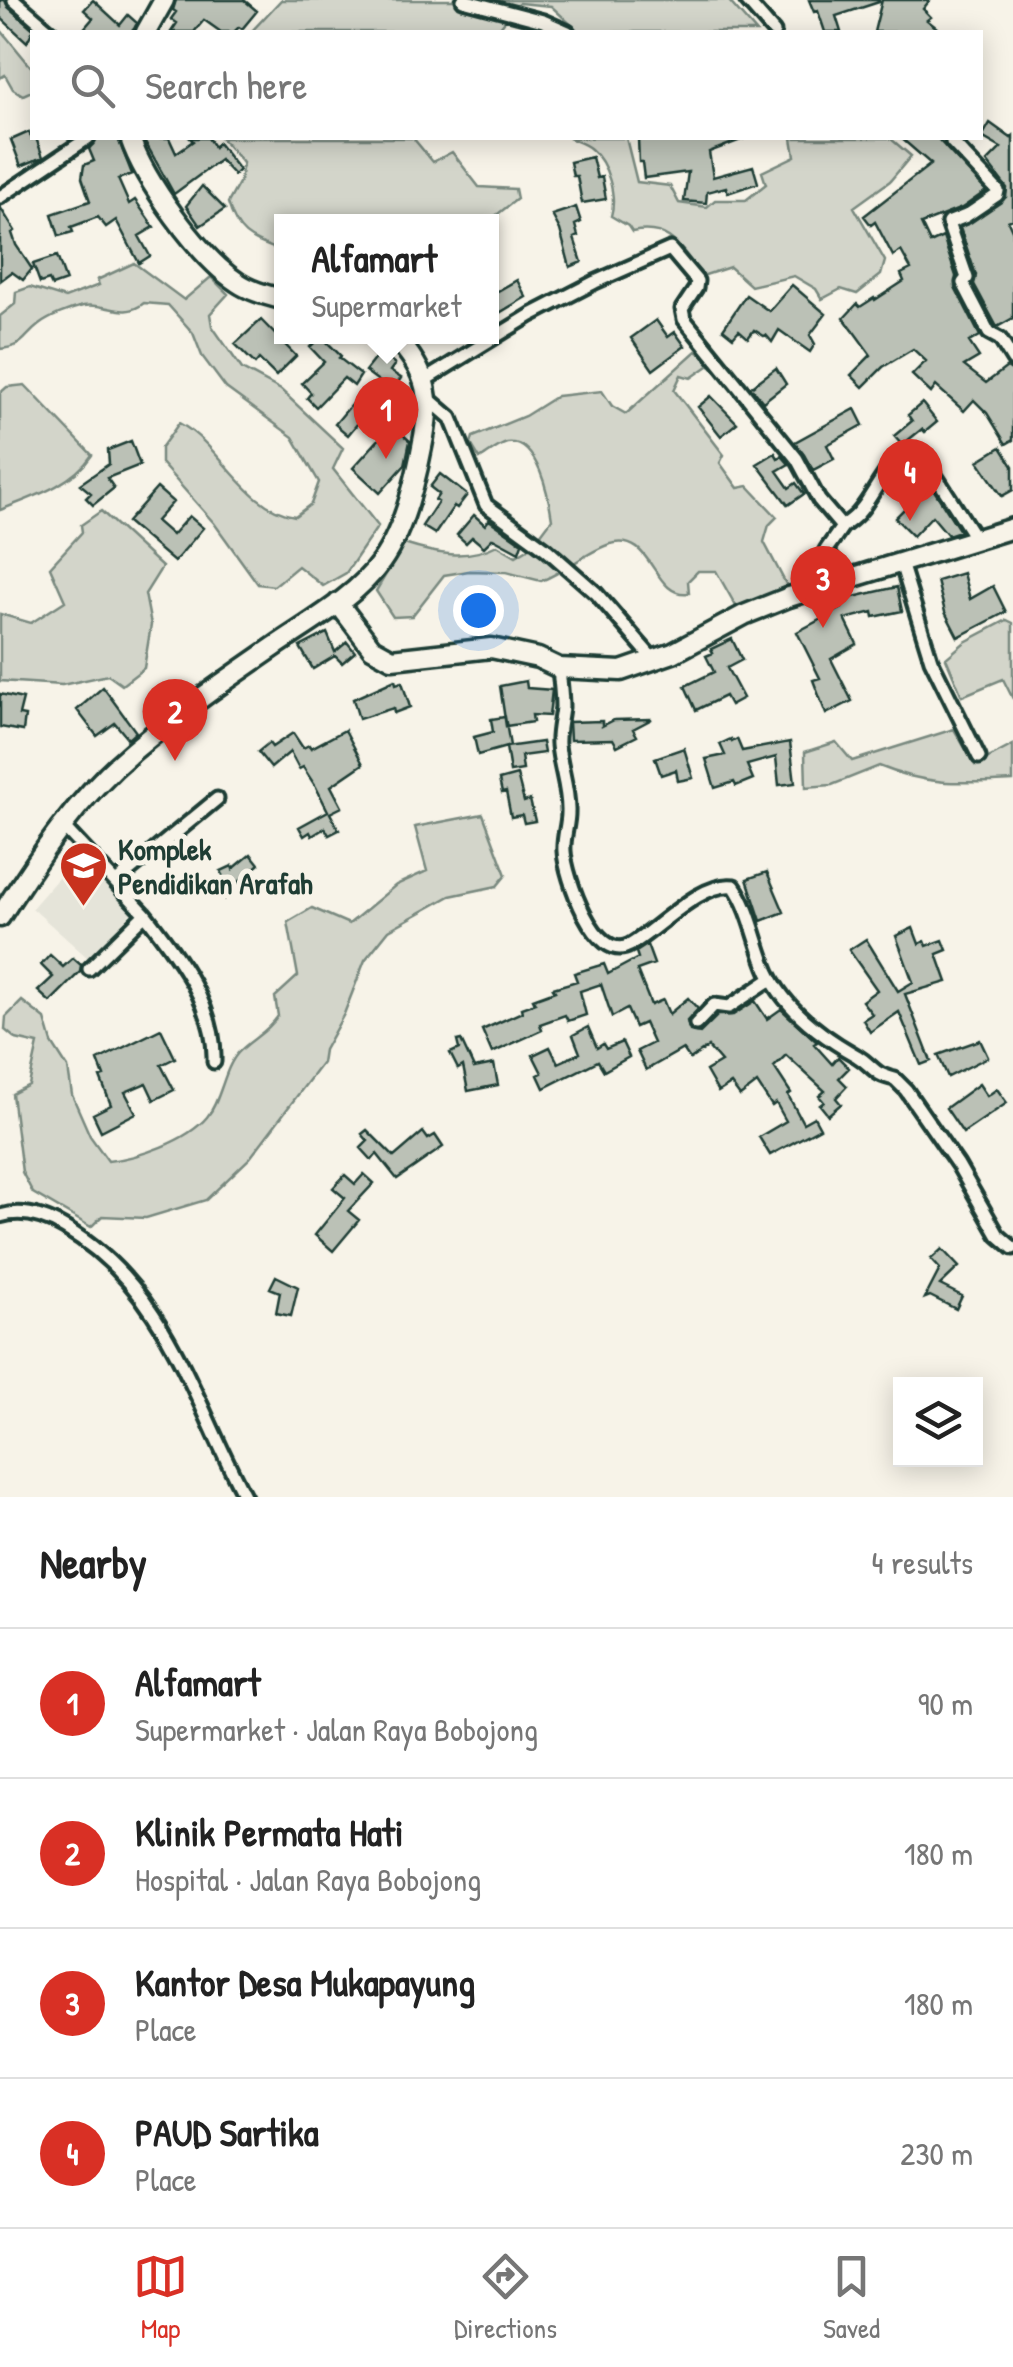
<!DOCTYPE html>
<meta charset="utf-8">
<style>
body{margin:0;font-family:"Patrick Hand",sans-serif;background:#f6f6f6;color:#222}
.controls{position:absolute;right:30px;bottom:30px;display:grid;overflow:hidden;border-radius:0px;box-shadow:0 5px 25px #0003}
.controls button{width:90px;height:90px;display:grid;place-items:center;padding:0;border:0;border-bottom:2px solid #e0e0e0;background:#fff;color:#222;font:50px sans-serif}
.you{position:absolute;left:478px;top:610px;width:35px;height:35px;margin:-25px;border:8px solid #fff;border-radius:50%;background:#1a73e8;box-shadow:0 0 0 15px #1a73e833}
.badge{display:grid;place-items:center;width:65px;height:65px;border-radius:50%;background:#d93025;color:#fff;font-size:32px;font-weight:700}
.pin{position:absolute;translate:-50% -82px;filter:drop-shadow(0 2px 5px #0008)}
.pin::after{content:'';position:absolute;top:52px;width:35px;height:30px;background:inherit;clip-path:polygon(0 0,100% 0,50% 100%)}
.popup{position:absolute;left:274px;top:214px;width:225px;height:130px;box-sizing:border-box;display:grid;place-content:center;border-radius:0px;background:#fff;filter:drop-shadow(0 2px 8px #0005);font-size:32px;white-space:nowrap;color:#767676}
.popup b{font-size:38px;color:#222}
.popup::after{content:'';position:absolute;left:50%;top:100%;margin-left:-20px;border:20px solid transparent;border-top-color:#fff}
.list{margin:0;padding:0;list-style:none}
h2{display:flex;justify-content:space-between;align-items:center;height:130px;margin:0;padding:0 40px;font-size:42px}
h2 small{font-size:32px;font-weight:400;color:#767676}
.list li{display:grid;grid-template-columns:65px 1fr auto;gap:30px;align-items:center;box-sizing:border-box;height:150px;padding:0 40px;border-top:2px solid #e0e0e0}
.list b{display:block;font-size:38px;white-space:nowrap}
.list p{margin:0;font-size:32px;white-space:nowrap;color:#767676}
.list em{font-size:32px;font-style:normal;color:#767676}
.icon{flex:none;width:55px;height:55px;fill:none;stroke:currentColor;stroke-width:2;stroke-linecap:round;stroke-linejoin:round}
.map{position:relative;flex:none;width:1013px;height:1497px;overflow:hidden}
.search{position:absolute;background:#fff;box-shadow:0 5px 25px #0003;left:30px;right:30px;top:30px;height:110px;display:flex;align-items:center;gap:25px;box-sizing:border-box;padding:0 35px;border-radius:0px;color:#767676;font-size:38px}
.sheet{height:730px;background:#fff}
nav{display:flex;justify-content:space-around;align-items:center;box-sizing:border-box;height:140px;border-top:2px solid #e0e0e0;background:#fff;font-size:28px;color:#767676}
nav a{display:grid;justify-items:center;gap:5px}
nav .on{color:#d93025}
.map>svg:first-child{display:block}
</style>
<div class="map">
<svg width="1013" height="1497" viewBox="0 0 1013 1497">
<rect width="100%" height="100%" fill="#f7f3e8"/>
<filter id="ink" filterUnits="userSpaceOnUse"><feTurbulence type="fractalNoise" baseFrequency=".01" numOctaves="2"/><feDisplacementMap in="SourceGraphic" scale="20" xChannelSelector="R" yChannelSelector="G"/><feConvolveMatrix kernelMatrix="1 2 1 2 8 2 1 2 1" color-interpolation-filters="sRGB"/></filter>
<g filter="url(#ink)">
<path fill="#e5e4d9" d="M77 856 135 908 89 959 32 908Z"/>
<path fill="#d3d5ca" stroke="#79897f" stroke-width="2.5" d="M281 0H728L756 32H579L551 6 519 3 496 32H251Z
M0 29 32 68V91L23 95 13 89 5 75 0 78Z
M221 138H413L433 162 452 152 479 187 515 189 517 199 489 221 281 222V251C250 239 238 236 228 203L240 181 243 163Z
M569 138H626L637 182 670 186 679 203 707 207 715 200H746L766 184 762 172 795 156 792 138H890L911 156 890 181 854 207 885 261 881 275 857 294 841 289 822 299 816 289 794 276 751 286 730 267 702 276C681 249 671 224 632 232L628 226 611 216C617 196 608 163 591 149 586 144 576 141 569 138Z
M134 263 184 300 211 277 228 294 210 314 212 326 242 369 281 390 343 448 333 469 378 526 346 573 323 586 298 566 274 586 258 584 214 523 161 463V448L179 423C221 445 245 509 295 516L311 504 319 482 293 437 226 388 202 356 193 333 168 305 144 303C123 320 106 302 83 306 70 309 49 317 39 325 23 337 24 347 0 349V316L15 304 16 292 30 287 65 298 99 285 97 280Z
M696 351 710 359 711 364 691 378 681 375 674 390 724 455 720 463 738 488 748 486 777 517 769 525 764 542 787 586 737 608 716 571H698L688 581 689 593C652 599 654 531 610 544 586 552 565 572 541 581L506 572 469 571 444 575 412 616 393 617 376 591 404 544C435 554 467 561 497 545L516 556 531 547 552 519C549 498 538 438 507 443 499 445 488 454 480 459L471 444 473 437 525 416 557 396 602 391 612 406 626 414Z
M25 385 92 455C72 485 33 497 0 510V393L7 387Z
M101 511 162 567 145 594 151 625 144 668 122 685 108 675 62 685 0 681V614L31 623 65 601 50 567 82 532 81 525Z
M1007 620 1013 623V699L1003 679 962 696 946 658 965 642Z
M954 729 975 765 1013 745V781C962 783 927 786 879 766L832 785 806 787 805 752 836 742 852 761Z
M483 814 506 875 497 886 450 896 389 930 365 960 344 1014 324 1050 322 1063 250 1158 206 1200 146 1218 102 1216 91 1227 33 1193 22 1172 12 1094 29 1085 38 1044 16 1039 5 1030 6 1017 22 1001 45 1019 52 1043 68 1068 72 1095 90 1136 108 1161C138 1158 187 1141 207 1117 222 1099 223 1070 238 1053 251 1039 267 1033 278 1016L275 997 298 976 288 922 312 908 349 924 396 885 427 871 415 827Z"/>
<path fill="#bbc1b6" stroke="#1f3d34" stroke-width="2.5" d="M0 0H5L8 7 37 32H32L27 42 0 17Z
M93 0 120 25 128 15 137 23 134 29 131 32H81L93 18 84 10Z
M176 0H244L257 11 242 29 239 27 234 32H221L204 20 194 32H171L177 23 171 19 176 12 173 10Z
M809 0H879V2L836 16 841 32H825L818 11 814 12Z
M882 0H930L923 9 931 17 927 20 942 32H874Z
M990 123 1011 138 1013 136V219L1008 221 1013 232V318L997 327 974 284 976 275 960 228 1006 197 1007 188 987 162 1001 148 982 137Z
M29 132 32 139 36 138 43 157 21 166 11 140Z
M97 138H118L132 174 118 179 129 204 135 200 154 227 139 236 150 256 139 263 116 220 106 227 98 217 71 227 73 232 59 236 52 214 90 201 82 178 84 165 94 161 89 149Z
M143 138H169L176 153 193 141 190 138H208L214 147 218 143 239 170 234 175 220 160 174 194Z
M638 138H746L709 152 713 177 753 166 758 183 728 193 726 187 707 192 706 203 684 201 688 172 644 178 642 162H639Z
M901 138H937L986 191 962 208 921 224 930 243 943 237 956 276 955 287 980 336 969 342 979 357 964 366 986 383 1007 367 1013 371V440L1006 444 987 413 974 400 964 411 936 386 931 393 912 375 926 361 913 349 883 367 863 387 851 375 871 355 844 318 857 304 860 307 874 298 875 300 904 281 901 274 911 269 901 251 893 256 875 222 871 225 864 216 931 164Z
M592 157 597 178 602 177 606 199 582 203 577 176H573L570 162Z
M202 186 225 209 200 226 186 206Z
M0 207 15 231 12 233 16 245 32 269 23 280 12 272 0 281Z
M576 207 581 222 575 225 578 236 574 238 582 262 570 267 560 230 552 215Z
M57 256 66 281 52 286 49 280 40 283 33 264Z
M517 280 526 297 491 318V295Z
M792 285 826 314 810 335 815 344 810 352 779 330 772 342 766 335 764 336 754 330 748 338 739 330 733 337 723 329 746 295 769 311Z
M261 320 296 356 276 376 259 359 255 364 235 344Z
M656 320 668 337 675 332 685 346 653 370 631 338Z
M321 336 341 356 339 358 361 375 354 386 344 378 316 407 307 398 311 393 302 383 324 362 310 347Z
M380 352 395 364 390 371 401 378 392 391 365 371Z
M776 368 786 384 763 402 751 387Z
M711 396 737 423 721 436 698 407Z
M355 400 368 411 348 435 335 424Z
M922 403 937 422 925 432 922 429 902 445 894 436 912 421 908 415Z
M855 409 863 425 827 445 834 459 813 470 795 442Z
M392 425 410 441 405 465 380 493 353 468Z
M131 441 140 465 107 478 114 488 93 505 86 498 91 493 80 484 109 464 108 450Z
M1001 447 1013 466V490L1002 496 978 461Z
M775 453 778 458 782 456 789 464 777 471 789 488 796 483 804 494 788 505 757 464Z
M911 462 923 473 960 531 948 535 932 516 913 536 895 518 916 497 898 472Z
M440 474 467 495 457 508 454 506 435 534 422 526 438 502 435 500 439 494 430 487Z
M157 488 173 502 156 521 172 535 189 516 203 528 174 562 127 522Z
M474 515 485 525 489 520 522 543 519 552 493 538 484 547 472 537 466 543 457 535Z
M963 573 970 599 993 586 1006 612 958 637 945 612 937 581Z
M897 587 902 611 874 617 873 612 845 619 857 644 831 659 852 701 826 714 813 680 820 678 797 632 842 608 840 600Z
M327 633 335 652 347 642 355 652 342 663 335 656 313 669 300 647Z
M732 639 742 660 727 668 743 698 730 705 725 696 696 710 685 686 714 672 706 656 713 653 711 649Z
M395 680 396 684 402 682 410 707 394 713 393 708 359 719 353 699Z
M526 681 527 688 552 690 549 716 532 715 533 722 506 726 500 686Z
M103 687 136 732 128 739 115 723 97 736 77 710Z
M0 694 23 699 19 715 25 716 23 731 0 727Z
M505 717 510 746 478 755 474 737 493 732 491 719Z
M652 719 633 729 637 736 617 746 613 739 570 740 569 722 602 721V726L614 720Z
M345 730 363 764 331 786 342 807 330 813 339 830 329 835 325 828 312 836 310 832 304 836 299 827 328 811 316 787 303 767 299 769 290 752 271 768 258 752 269 743 272 747 293 733 303 748 309 745 311 748Z
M731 739 732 742 737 739 742 751 790 742 795 783 779 785 776 757 747 765 753 779 736 786 734 782 715 788 706 759 725 755 720 744Z
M542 742 544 753 521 756 523 770 510 772 506 747Z
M684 748 693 778 678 781 676 770 661 775 655 758Z
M517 775 524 802 530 800 535 821 524 823 522 815 511 817 506 792 502 793 499 780Z
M251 854 259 864 239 882 243 890 224 899 216 884 225 879 221 871 232 866 233 869Z
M767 872 784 912 761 921 747 879Z
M913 928 919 944 925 941 927 946 943 940 947 950 937 954 947 982 905 994 931 1061 921 1065 899 1012 870 1032 863 1020 872 1014 862 1001 877 990 849 950 866 939 898 991 913 982 896 936Z
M647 945 654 964 637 970 651 1005 663 1000 669 1014 688 998 698 1009 687 1021 690 1031 700 1033 718 1015H733L755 1001 767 1019 781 1009 817 1042 814 1044 832 1064 838 1057 849 1068 839 1078 847 1086 836 1098 841 1104 828 1115 820 1105 824 1102 819 1096 825 1091 786 1055 774 1067 791 1093 788 1095 803 1123 814 1117 820 1128 770 1155 759 1137 786 1121 776 1103 772 1106 757 1083 740 1096 731 1084 718 1092 706 1071 721 1062 708 1047 690 1059 683 1049 646 1070 637 1051 653 1043 644 1023 635 1027 627 1009 612 1017 601 984 580 991 586 1015 568 1021 565 1015 540 1024 542 1030 492 1053 482 1030 522 1012 521 1008 535 1003 533 999 555 991 553 988 577 981 574 973 604 964 608 974 638 958 636 952Z
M50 955 63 967 73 958 81 965 80 972 50 1002 38 991 53 977 41 965Z
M588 1027 597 1048 603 1044 606 1049 622 1042 629 1057 604 1071 598 1061 544 1088 538 1075 542 1073 533 1055 550 1047 558 1063 580 1053 573 1035Z
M161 1029 175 1058 161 1065 174 1090 154 1100 146 1083 125 1092 136 1113 101 1131 93 1114 111 1105 100 1077 104 1076 98 1060Z
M461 1040 474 1068 494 1064 498 1085 468 1091 463 1066 458 1069 450 1053 459 1049 457 1041Z
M980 1040 988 1057 948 1077 938 1055Z
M979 1084 987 1096 997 1089 1007 1103 963 1133 946 1108Z
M367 1130 394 1157 423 1132 428 1139 435 1135 443 1147 397 1179 377 1154 372 1160 361 1148 368 1141 362 1134Z
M364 1174 374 1183 348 1211 359 1220 333 1251 315 1235 345 1198 333 1188 345 1175 355 1184Z
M942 1249 959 1267 940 1285 962 1296 956 1309 930 1296 925 1298 940 1269 931 1259Z
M276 1276 298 1287 291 1316 276 1313 280 1292 270 1288Z"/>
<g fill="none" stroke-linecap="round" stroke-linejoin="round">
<defs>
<path id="street" d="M14 0 51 32
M463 0 543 21 568 32
M746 0 774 32
M952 142 998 191 997 195 966 216 948 223 967 278 963 283 989 333 1000 339 1013 360
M0 197 88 138
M425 380 531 315 595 282 670 249 697 281 696 288 682 309 684 319 797 459 819 500 842 527 826 550 846 579
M430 400 451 418 486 505 546 549 596 593 654 660
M842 527C848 522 855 518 860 511 875 494 889 456 913 451L930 467 976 539
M901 563 931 660 979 757
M559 668C560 681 562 694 562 707 561 719 557 732 558 745 560 768 569 789 568 813 568 825 563 838 564 851 565 875 595 965 630 945 657 930 701 881 734 886 751 910 756 945 768 972 785 1009 823 1037 857 1056 875 1067 872 1074 895 1079L906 1090 958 1165 998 1235 1013 1248
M61 824 145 914 89 969
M116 882 217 799
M145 914C178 957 216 1005 214 1062
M696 1024 714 1005 729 1007 771 979
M0 1216C23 1209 45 1216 65 1228 166 1287 193 1400 245 1497"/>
<path id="secondary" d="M146 32 164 0
M130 138C144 180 199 257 237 282 250 291 266 295 281 299
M338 603 372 648 392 659 491 648 538 658 559 668 621 671 673 653 744 615 789 597 1013 528
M0 917C39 856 77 798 133 751 178 713 226 680 274 647 310 622 355 598 381 562 403 531 415 484 422 447 432 399 430 374 394 336"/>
</defs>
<use href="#street" stroke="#1f3d34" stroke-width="19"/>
<use href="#secondary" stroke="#1f3d34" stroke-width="25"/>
<use href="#street" stroke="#f7f3e8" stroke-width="11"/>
<use href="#secondary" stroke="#f7f3e8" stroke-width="18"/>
</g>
</g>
<defs>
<symbol id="school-pin" viewBox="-11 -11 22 30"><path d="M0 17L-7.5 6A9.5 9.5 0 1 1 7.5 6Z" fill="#c8321e" stroke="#f7f3e8"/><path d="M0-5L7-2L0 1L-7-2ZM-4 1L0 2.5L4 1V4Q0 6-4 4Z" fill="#fff"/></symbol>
</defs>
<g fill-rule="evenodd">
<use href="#school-pin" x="56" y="838" width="55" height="75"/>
</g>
<g text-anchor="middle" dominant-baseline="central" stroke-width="10" stroke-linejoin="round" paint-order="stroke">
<g font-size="30" font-weight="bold" fill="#1f3d34" stroke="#f7f3e8" text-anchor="start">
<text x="118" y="849">Komplek<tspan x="118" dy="34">Pendidikan Arafah</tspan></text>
</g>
</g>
</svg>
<div class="controls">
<button><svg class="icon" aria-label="layers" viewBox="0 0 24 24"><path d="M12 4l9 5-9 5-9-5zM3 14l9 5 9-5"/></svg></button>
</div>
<div class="you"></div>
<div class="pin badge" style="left:386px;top:459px">1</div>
<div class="popup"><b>Alfamart</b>Supermarket</div>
<div class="pin badge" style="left:175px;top:761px">2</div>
<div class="pin badge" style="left:823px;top:628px">3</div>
<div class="pin badge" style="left:910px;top:521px">4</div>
<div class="search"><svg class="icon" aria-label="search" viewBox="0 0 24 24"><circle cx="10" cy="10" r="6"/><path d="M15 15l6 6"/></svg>Search here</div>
</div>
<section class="sheet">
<h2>Nearby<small>4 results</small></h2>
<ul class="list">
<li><span class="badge">1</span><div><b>Alfamart</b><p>Supermarket · Jalan Raya Bobojong</p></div><em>90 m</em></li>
<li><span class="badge">2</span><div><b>Klinik Permata Hati</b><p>Hospital · Jalan Raya Bobojong</p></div><em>180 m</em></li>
<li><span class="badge">3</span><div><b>Kantor Desa Mukapayung</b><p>Place</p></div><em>180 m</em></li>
<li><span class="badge">4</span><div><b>PAUD Sartika</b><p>Place</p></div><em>230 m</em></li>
</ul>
</section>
<nav>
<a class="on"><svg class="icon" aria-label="map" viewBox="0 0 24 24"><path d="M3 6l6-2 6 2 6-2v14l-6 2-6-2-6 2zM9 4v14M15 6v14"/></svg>Map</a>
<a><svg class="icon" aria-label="directions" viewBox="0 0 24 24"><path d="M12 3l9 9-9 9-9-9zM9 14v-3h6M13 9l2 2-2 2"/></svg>Directions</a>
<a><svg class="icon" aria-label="saved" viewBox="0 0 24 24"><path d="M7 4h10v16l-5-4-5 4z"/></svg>Saved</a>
</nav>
